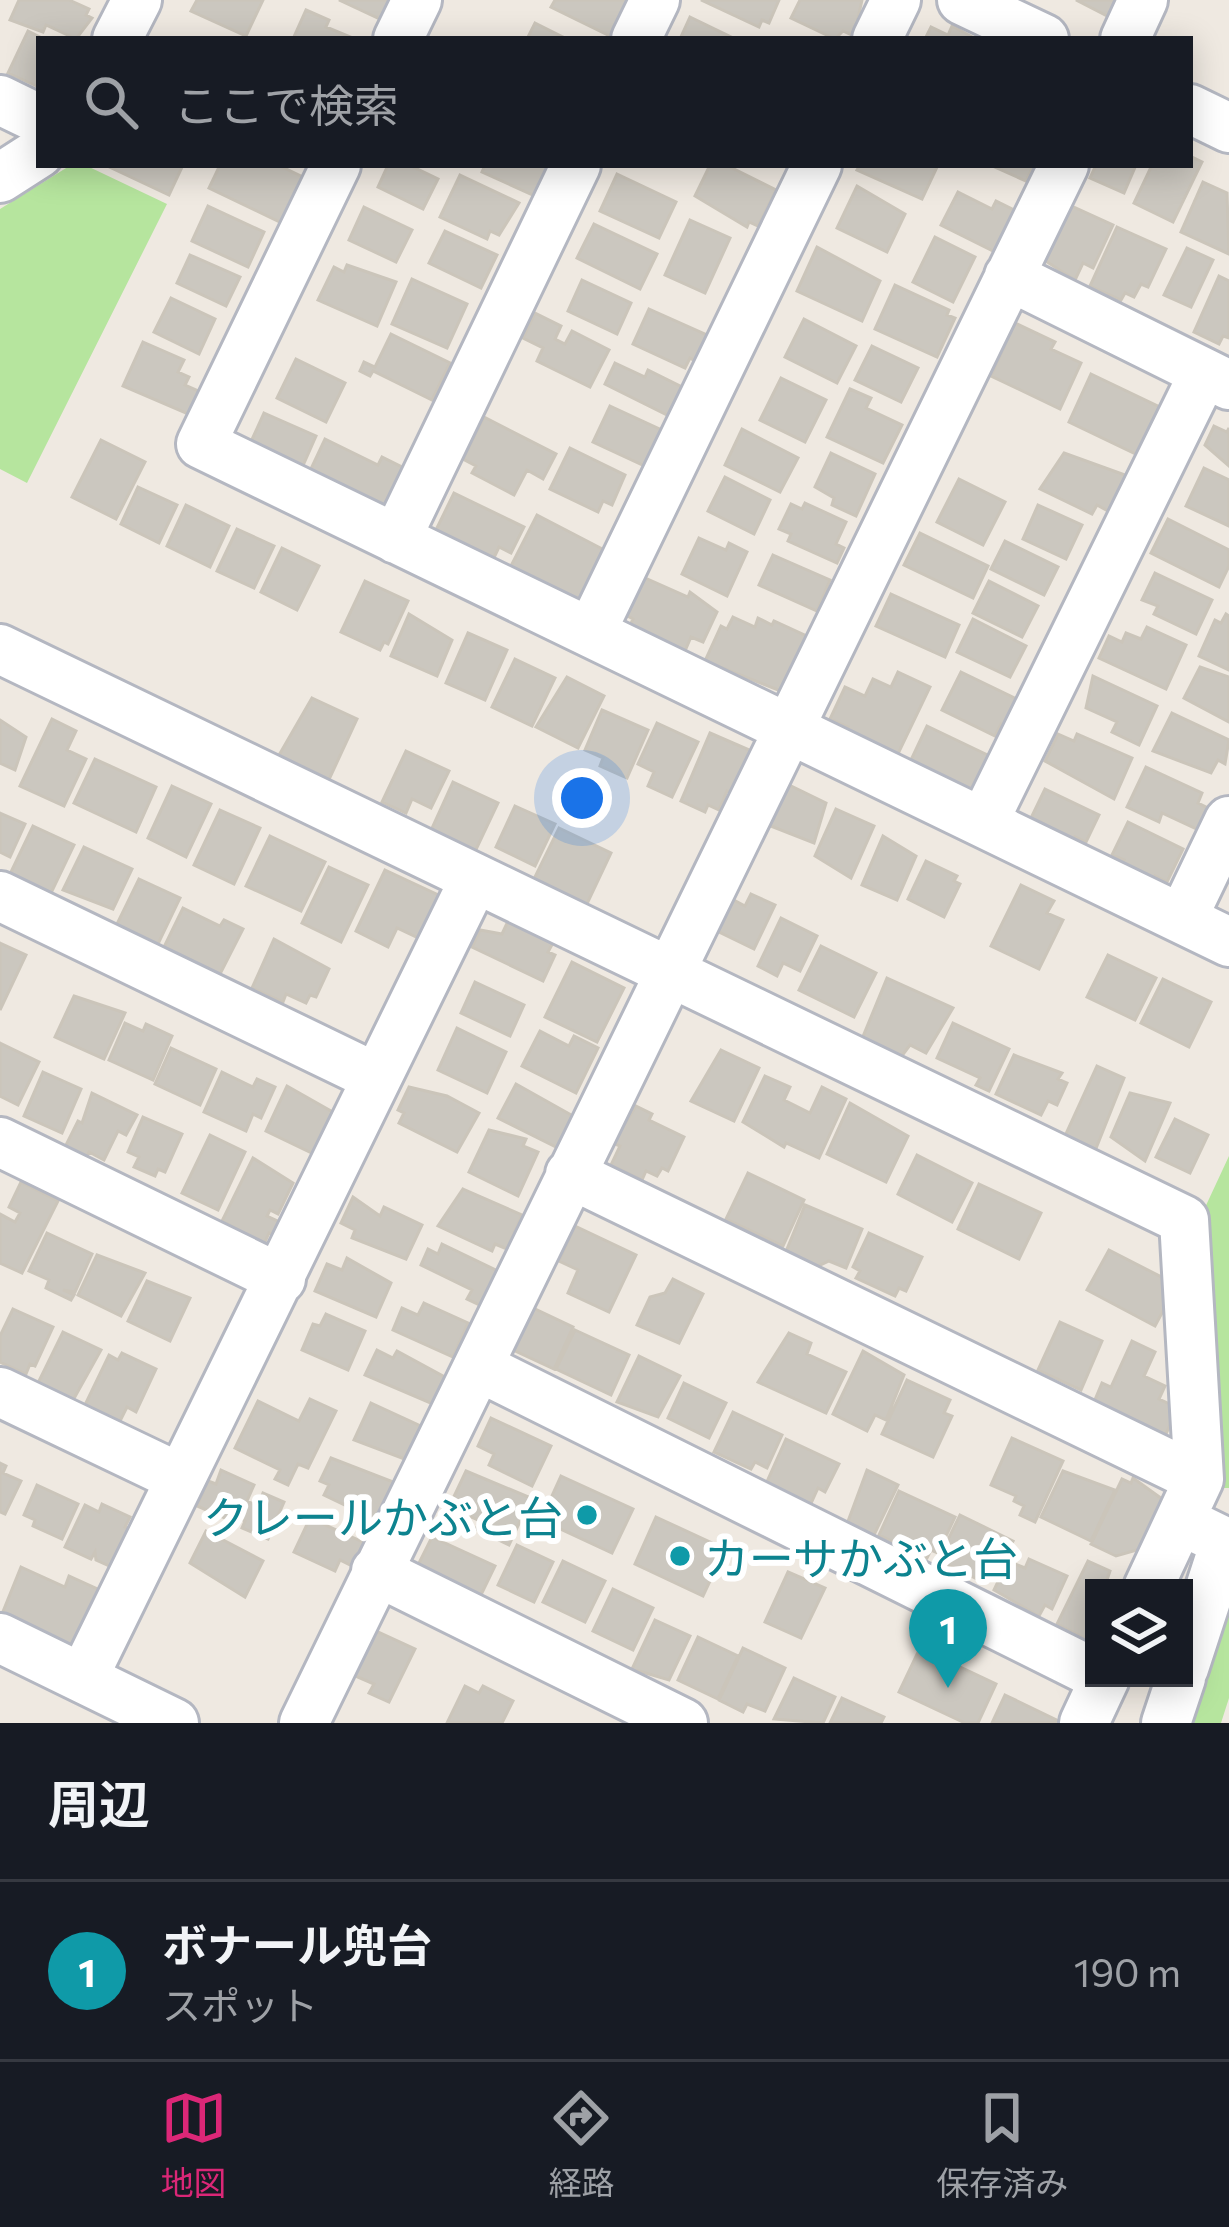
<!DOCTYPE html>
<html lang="ja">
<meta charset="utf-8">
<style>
body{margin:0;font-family:Commissioner,"Noto Sans JP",sans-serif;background:#242831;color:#f1f3f6}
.controls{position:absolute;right:36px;bottom:36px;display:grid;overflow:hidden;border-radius:0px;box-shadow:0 6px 30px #0003}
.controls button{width:108px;height:108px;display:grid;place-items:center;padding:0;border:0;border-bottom:3px solid #363941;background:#171b24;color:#f1f3f6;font:60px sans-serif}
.you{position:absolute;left:582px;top:798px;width:42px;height:42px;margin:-30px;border:9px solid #fff;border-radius:50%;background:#1a73e8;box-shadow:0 0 0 18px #1a73e833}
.badge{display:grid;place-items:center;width:78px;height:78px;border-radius:50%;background:#db2777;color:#fff;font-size:39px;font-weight:700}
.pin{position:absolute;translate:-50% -99px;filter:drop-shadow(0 3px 6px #0008)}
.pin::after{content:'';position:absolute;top:63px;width:42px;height:36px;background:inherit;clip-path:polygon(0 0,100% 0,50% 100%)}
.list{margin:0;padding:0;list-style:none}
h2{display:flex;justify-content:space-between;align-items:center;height:156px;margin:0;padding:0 48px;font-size:51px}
h2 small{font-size:39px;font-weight:400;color:#9ea1a6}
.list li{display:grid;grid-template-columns:78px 1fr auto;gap:36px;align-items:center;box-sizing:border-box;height:180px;padding:0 48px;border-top:3px solid #363941}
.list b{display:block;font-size:45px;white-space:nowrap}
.list p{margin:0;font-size:39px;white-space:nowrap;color:#9ea1a6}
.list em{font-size:39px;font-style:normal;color:#9ea1a6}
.icon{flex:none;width:66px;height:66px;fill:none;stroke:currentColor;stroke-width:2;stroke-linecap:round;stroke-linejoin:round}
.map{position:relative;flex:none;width:1229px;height:1723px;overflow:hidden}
.search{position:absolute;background:#171b24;box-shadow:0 6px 30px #0003;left:36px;right:36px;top:36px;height:132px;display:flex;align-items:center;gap:30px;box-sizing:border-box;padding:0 42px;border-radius:0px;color:#9ea1a6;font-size:45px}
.sheet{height:336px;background:#171b24}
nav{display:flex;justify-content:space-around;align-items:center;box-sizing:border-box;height:168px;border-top:3px solid #363941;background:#171b24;font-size:33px;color:#9ea1a6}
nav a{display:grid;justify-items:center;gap:6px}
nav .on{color:#db2777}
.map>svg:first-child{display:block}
</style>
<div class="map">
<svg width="1229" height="1723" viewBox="0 0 1229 1723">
<rect width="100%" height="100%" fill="#efe9e1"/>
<path fill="#b6e59e" d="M71 165H85L167 204 27 483 0 469V209Z
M1229 1156V1488H1219L1202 1214Z
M1229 1597V1698L1221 1723H1183Z"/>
<path fill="#cbc7bf" stroke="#cbc5ba" stroke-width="3" d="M19 0H69L89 9 86 15 92 18 76 39 46 25 43 32 10 20Z
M197 0H263L246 36 191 11Z
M339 0H391L382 20Z
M555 0H628L610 36 551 7Z
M701 0H779L769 23 762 20 759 27Z
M800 0H862L854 36 843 31 835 39 791 18Z
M1076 0H1123L1113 19Z
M306 10 329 20 326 27 355 39H293Z
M690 17 731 37 730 39H680Z
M535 23 567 39H527Z
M952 26 976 39H925L931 27 948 35Z
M28 31 44 39H39V87L8 73Z
M1190 156 1202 162 1173 222 1134 203 1152 165H1190Z
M105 165H183L169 195Z
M220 165H278L309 180 288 226 209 188Z
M388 165H409L438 179 423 209 378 187Z
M485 165H550L535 196 482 172Z
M710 165H726L776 190 758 226 749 222 747 227 695 196Z
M860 165H938L922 199 857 170Z
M990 165H1034L1026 181Z
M1096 165H1136L1124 193 1090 178Z
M617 174 676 202 659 238 600 211Z
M460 175 519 203 499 235 490 231 487 239 440 217Z
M1203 182 1227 193 1229 254 1181 232Z
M857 186 905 214 887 252 837 228Z
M958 192 992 209 996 201 1016 211 995 252 941 225Z
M1065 203 1113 225 1093 268 1083 263 1075 280 1038 256Z
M208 206 264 232 248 267 192 241Z
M364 207 412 230 396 262 349 240Z
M690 220 730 238 705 293 665 275Z
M594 224 657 254 640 289 577 258Z
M1117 227 1166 249 1148 287 1141 284 1134 297 1125 293 1121 300 1090 286Z
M445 231 497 255 481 288 429 263Z
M935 237 975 257 953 302 913 282Z
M817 247 880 281 862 321 797 291Z
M1187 248 1213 260 1191 307 1164 295Z
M190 255 240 277 226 306 177 283Z
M347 265 396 282 377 326 318 300 334 267 344 272Z
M1219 276 1229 281V338L1223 336 1219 344 1194 332Z
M412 279 467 304 447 348 392 324Z
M582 280 631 303 617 334 568 311Z
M895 285 949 310 947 315 955 318 937 357 875 329Z
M171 298 215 319 199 354 154 332Z
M649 309 707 335 695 361 690 358 685 368 633 344Z
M535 313 561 326 555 339 565 344 572 331 609 350 590 387 537 361 543 348 523 338Z
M804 319 856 346 837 383 785 357Z
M1015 323 1055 342 1051 349 1081 363 1060 409 991 376Z
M391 334 450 363 432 400 373 371 370 376 360 371 364 362 375 367Z
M143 342 184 360 178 372 189 377 185 385 203 393 193 416 123 386Z
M872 346 918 368 901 402 855 380Z
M296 359 345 383 326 422 277 398Z
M615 363 645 377 648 370 682 387 669 416 605 384Z
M1091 374 1166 410 1144 458 1069 422Z
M781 378 826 400 805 442 760 420Z
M850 389 871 398 866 408 902 425 883 463 827 437Z
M610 406 666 432 649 468 593 442Z
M264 413 316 436 301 470 249 446Z
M484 417 556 454 543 479 527 470 514 495 472 473 476 466 463 459Z
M1214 426 1227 432 1229 428V466L1205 445Z
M742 429 798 458 780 492 725 465Z
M325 439 378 465 382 457 408 470 388 511 309 473Z
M101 440 145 462 116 519 72 497Z
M570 448 625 475 612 505 603 501 598 512 550 489Z
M831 453 875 474 856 516 832 505 834 498 815 487Z
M1064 453 1128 476 1108 511 1097 505 1092 514 1040 489Z
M1204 468 1229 480V526L1186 506Z
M725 477 770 500 754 534 708 511Z
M959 479 1005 502 983 545 937 522Z
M138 487 177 505 159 543 121 524Z
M454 493 524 527 511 553 499 547 492 562 434 534Z
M805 503 846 522 836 544 844 548 837 563 788 541 791 534 779 529 791 504 802 509Z
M186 505 229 526 210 567 167 546Z
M1038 505 1082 525 1066 559 1023 539Z
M537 515 612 554 581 605 511 566Z
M1168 519 1229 550V566L1219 587 1151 553Z
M237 529 274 546 254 588 217 571Z
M920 533 988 566 973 598 904 565Z
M699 538 726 550 729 543 747 552 727 596 682 574Z
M1005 541 1058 567 1044 595 991 569Z
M282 548 319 566 297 610 261 592Z
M773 555 830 580 817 611 759 585Z
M1155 573 1212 600 1196 634 1154 614 1158 606 1142 600Z
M643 577 688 597 690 592 717 612 703 642 691 637 685 651 627 632 633 619 626 615Z
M365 581 408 601 388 644 384 642 380 650 341 632Z
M989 581 1038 606 1022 637 973 613Z
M891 594 959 625 945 657 876 626Z
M409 614 452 640 437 676 391 656Z
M1226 614 1229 616V670L1199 656 1215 620 1221 623Z
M733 617 755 627 758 618 772 625 774 621 811 638 786 693 705 661 721 626 727 629Z
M973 619 1026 646 1010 677 957 652Z
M1147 627 1186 645 1166 689 1099 658 1109 636 1122 642 1126 633 1141 639Z
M468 633 507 650 485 700 446 683Z
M515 659 555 678 532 726 492 707Z
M1200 667 1229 677V722L1184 698Z
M898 672 930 687 895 760 843 736 848 727 830 719 845 687 865 696 873 679 891 687Z
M961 672 1021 701 1008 728 1001 724 995 736 942 710Z
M1093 676 1157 706 1139 745 1112 732 1117 722 1086 708Z
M567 677 604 696 578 748 536 727Z
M312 698 357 719 326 786 275 762Z
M602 710 648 730 627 778 600 766 603 758 585 750Z
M1172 713 1229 740 1225 764 1218 760 1211 773 1153 751Z
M52 719 76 731 67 750 86 759 64 806 20 786Z
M0 720 26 737 15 770 0 763Z
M657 723 698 742 672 797 648 786 654 772 638 764Z
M927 726 996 759 973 792 910 762Z
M710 733 754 752 735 795 727 791 719 810 708 805 705 812 681 801Z
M1058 734 1074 741 1077 734 1132 758 1114 799 1045 761Z
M406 751 449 771 431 808 412 799 406 813 382 802Z
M95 759 156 787 136 832 74 803Z
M1146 767 1202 793 1198 803 1212 810 1201 831 1162 813 1159 822 1127 807Z
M453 782 498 803 472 858 428 837Z
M783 782 826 803 814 843 763 823Z
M172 786 211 804 186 857 148 838Z
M1045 789 1099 815 1086 842 1075 837 1071 845 1040 829 1043 823 1031 818Z
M515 806 555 824 535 866 496 847Z
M836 809 874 826 851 878 815 856Z
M220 810 260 828 234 884 194 865Z
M0 813 25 824 10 857 0 852Z
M1128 822 1183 849 1167 882 1155 876 1151 884 1119 869 1124 860 1112 855Z
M33 826 74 845 51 893 10 874Z
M559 828 611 853 585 908 532 883Z
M270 836 325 862 301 911 246 886Z
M883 836 916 856 897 900 862 885Z
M84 847 132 869 113 909 63 890Z
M926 861 957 876 954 881 960 884 944 917 908 899Z
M329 867 368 885 341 942 302 923Z
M385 870 449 900 429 943 397 928 388 947 356 931Z
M139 879 180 898 157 946 116 926Z
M1021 885 1054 901 1047 913 1063 920 1039 969 991 946Z
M751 894 775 905 754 949 715 930 730 898 745 906Z
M183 908 220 926 224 920 243 929 220 974 164 947Z
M781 918 817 936 800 971 783 963 777 976 758 966Z
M509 919 554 941 548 952 555 955 543 981 472 947 480 930 502 934Z
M274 939 329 969 316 997 310 995 306 1003 286 994 283 1002 252 988Z
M0 943 26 955 0 1010Z
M821 946 876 973 854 1017 799 990Z
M1108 955 1156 978 1135 1020 1087 997Z
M572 962 624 988 597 1042 545 1017Z
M887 978 953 1008 926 1053 910 1045 898 1061 862 1039Z
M1163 979 1211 1002 1189 1047 1141 1023Z
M475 982 524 1005 510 1036 461 1013Z
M74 996 125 1013 104 1059 55 1037Z
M125 1023 143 1031 146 1024 172 1036 153 1080 109 1060Z
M953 1023 1009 1049 989 1091 976 1085 980 1078 937 1058Z
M457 1028 506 1052 487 1093 438 1070Z
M540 1031 569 1046 574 1036 598 1048 576 1093 522 1066Z
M0 1043 39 1062 18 1105 0 1096Z
M171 1048 216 1069 200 1105 155 1084Z
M721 1050 759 1068 734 1121 691 1101Z
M1014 1055 1062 1073 1058 1079 1067 1083 1057 1105 1048 1101 1041 1115 996 1094Z
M1097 1066 1124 1078 1093 1156 1065 1136Z
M43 1072 81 1089 62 1133 24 1116Z
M222 1072 253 1087 257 1079 275 1087 261 1118 253 1114 246 1131 204 1112Z
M765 1076 790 1087 784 1100 810 1113 822 1087 846 1099 819 1158 786 1143 784 1147 743 1122Z
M516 1084 582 1121 566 1152 498 1118Z
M287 1086 340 1116 320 1157 266 1131Z
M409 1087 447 1096 479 1113 457 1152 399 1123 404 1113 398 1110Z
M92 1093 137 1115 126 1135 118 1131 104 1160 89 1152 85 1160 64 1149 78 1121 82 1123Z
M1130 1093 1170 1103 1145 1161 1111 1137Z
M850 1103 908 1136 886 1182 827 1154Z
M636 1106 652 1114 649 1120 684 1137 668 1171 662 1168 657 1176 646 1171 642 1180 611 1165 620 1146 613 1143Z
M143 1117 182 1134 165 1172 158 1169 155 1176 134 1167 139 1157 128 1152Z
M1175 1119 1208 1135 1190 1173 1156 1157Z
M489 1130 526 1139 523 1146 538 1152 518 1196 469 1172Z
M210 1135 245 1152 218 1210 182 1193Z
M917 1155 972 1183 952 1222 898 1194Z
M253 1158 293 1183 278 1214 270 1210 267 1216 286 1225 280 1238 269 1233 261 1251 240 1241 244 1233 222 1221Z
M748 1173 804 1200 783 1246 726 1219Z
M21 1182 58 1201 22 1273 0 1263V1214L15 1222 20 1213 9 1207Z
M979 1184 1041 1213 1019 1259 958 1229Z
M463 1189 522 1215 507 1249 495 1244 492 1251 438 1226Z
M353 1197 380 1216 384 1207 422 1225 406 1259 352 1238 355 1230 341 1223Z
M805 1205 862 1229 846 1268 829 1261 816 1267 785 1254Z
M575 1226 636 1255 609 1312 568 1293 578 1270 559 1261Z
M47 1233 92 1254 75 1292 63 1290 74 1295 71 1300 46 1288 49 1280 29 1271Z
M869 1233 922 1257 906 1291 899 1288 895 1296 856 1278 860 1271 853 1267Z
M442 1244 502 1273 486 1308 467 1299 472 1290 421 1265 428 1249 438 1254Z
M1109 1250 1177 1285 1155 1326 1087 1290Z
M97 1255 145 1273 121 1316 78 1295Z
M347 1258 391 1283 376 1317 315 1291 327 1264 342 1270Z
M673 1279 703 1294 679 1343 637 1325 650 1297 665 1293Z
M147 1281 190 1298 170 1341 128 1321Z
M424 1303 468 1323 453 1357 393 1330 402 1308 418 1315Z
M531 1307 573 1327 554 1369 511 1349Z
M13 1309 53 1327 35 1366 30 1364 26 1374 0 1362V1336Z
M326 1314 365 1331 348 1370 302 1350 313 1324 320 1326Z
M1060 1322 1102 1341 1081 1390 1038 1370Z
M575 1330 629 1355 611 1395 556 1369Z
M63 1332 101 1350 72 1402 37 1385Z
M789 1333 811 1343 807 1354 846 1372 826 1413 758 1382Z
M1132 1341 1155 1352 1144 1376 1165 1386 1159 1399 1178 1408 1165 1436 1092 1407 1102 1383 1111 1387Z
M377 1350 393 1358 397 1351 452 1381 440 1407 365 1375Z
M863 1351 904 1375 886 1420 875 1415 867 1431 833 1414Z
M122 1353 156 1369 136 1412 127 1407 118 1425 83 1409 109 1355 118 1360Z
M639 1356 680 1376 658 1417 617 1402Z
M907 1380 950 1400 944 1413 952 1416 933 1457 882 1434Z
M684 1383 726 1403 709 1438 668 1418Z
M310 1399 336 1411 308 1468 298 1464 288 1485 275 1479 280 1470 235 1448 258 1401 299 1421Z
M371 1403 425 1428 410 1461 354 1440Z
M733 1412 782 1435 767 1468 755 1462 751 1469 714 1452Z
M491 1418 551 1446 532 1486 489 1465 494 1454 478 1446Z
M1012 1438 1063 1461 1035 1522 1020 1515 1024 1506 1014 1501 1016 1496 991 1485Z
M786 1439 839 1464 825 1492 818 1488 808 1510 766 1484Z
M331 1458 396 1483 378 1521 324 1495 329 1485 320 1481Z
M0 1463 6 1466 3 1473 21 1481 5 1514 0 1512Z
M221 1470 254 1485 247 1501 258 1506 263 1493 284 1502 268 1539 242 1528 245 1521 236 1517 234 1522 197 1506 208 1481 216 1484Z
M867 1470 898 1485 873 1537 847 1524Z
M466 1471 531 1498 509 1545 476 1529 480 1521 449 1507Z
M1063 1471 1115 1490 1091 1541 1041 1517Z
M561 1476 633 1509 612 1553 541 1520Z
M1133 1478 1165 1501 1144 1548 1116 1556 1091 1544 1122 1479 1131 1483Z
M37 1485 78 1504 62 1539 33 1526 35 1520 24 1515Z
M899 1491 955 1517 938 1553 931 1550 927 1558 879 1535Z
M102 1504 130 1517 125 1527 132 1530 114 1568 96 1560 95 1552 91 1559 65 1547 85 1505 99 1512Z
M960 1515 1013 1541 989 1579 979 1574 977 1579 938 1560Z
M656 1517 725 1549 703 1596 635 1564Z
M310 1518 367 1544 356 1568 340 1560 335 1571 294 1552Z
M206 1531 263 1561 245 1597 190 1563Z
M432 1537 495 1566 479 1599 416 1569Z
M517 1545 553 1562 534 1602 498 1585Z
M1029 1559 1067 1576 1052 1609 1045 1605 1039 1616 994 1590 1008 1561 1025 1568Z
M563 1561 605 1581 585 1622 543 1602Z
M1088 1561 1110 1571 1106 1583 1116 1588H1094V1643L1057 1624Z
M21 1567 65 1587 69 1576 104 1592 71 1651 0 1619Z
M788 1572 825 1588 801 1638 765 1622Z
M613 1589 653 1608 633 1650 593 1631Z
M655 1620 690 1636 669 1680 632 1669Z
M374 1630 415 1649 389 1702 369 1693 374 1684 353 1675Z
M698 1637 738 1656 718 1699 678 1680Z
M743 1648 785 1668 765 1711 747 1704 743 1712 719 1700Z
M920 1648 996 1684 978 1723H965L899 1692Z
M794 1678 835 1697 823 1723 774 1719Z
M465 1686 479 1693 483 1686 513 1701 502 1723H447Z
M1005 1695 1063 1723H992Z
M842 1698 884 1717 881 1723H830Z"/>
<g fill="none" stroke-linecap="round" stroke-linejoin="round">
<defs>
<path id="minor" d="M962 0 1044 39
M117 39 137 0
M398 39 417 0
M636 39 655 0
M877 39 896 0
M1125 39 1143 0
M0 100 39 119
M1190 109 1229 128
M336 165 201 444 1229 942
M0 178 39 153
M1009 276 1229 385
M396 539 576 165
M591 632 817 165
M0 649 1184 1220 1199 1479 1148 1588
M984 821 1204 373
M0 896 377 1078
M1182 919 1229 821
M0 1142 281 1279
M570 1174 1199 1479
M479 1367 1094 1673
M0 1392 178 1477
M1180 1520 1225 1542 1184 1668
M376 1571 683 1723
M0 1638 174 1723
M83 1678 475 878
M304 1723 1064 165
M1084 1723 1105 1678
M1166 1723 1181 1678"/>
</defs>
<use href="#minor" stroke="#b4b7c1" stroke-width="54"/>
<use href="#minor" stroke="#fff" stroke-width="48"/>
</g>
<g fill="#0f9aa8" stroke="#fff" stroke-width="4.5">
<circle cx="587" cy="1515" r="12"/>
<circle cx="680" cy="1556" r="12"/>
</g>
<g text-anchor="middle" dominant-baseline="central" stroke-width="12" stroke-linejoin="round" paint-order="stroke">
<g font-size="45" fill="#0d838f" stroke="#fff" text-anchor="end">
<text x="563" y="1515">クレールかぶと台</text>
<text x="704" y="1556" text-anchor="start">カーサかぶと台</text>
</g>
</g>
</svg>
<div class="controls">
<button><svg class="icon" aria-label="layers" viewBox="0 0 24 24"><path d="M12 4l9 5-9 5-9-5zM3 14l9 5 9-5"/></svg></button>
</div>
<div class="you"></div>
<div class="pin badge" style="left:948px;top:1688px;background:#0f9aa8">1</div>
<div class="search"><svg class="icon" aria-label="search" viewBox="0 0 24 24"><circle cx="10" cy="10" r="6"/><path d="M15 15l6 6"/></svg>ここで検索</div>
</div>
<section class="sheet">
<h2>周辺<small></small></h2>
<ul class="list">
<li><span class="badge" style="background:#0f9aa8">1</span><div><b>ボナール兜台</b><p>スポット</p></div><em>190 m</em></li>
</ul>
</section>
<nav>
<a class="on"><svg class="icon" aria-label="map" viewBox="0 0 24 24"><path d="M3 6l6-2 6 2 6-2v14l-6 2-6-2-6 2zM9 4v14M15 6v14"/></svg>地図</a>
<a><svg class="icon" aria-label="directions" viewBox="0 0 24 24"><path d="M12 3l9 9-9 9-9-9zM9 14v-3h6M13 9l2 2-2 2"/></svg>経路</a>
<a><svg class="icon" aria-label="saved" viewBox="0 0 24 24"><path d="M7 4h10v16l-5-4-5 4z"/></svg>保存済み</a>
</nav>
